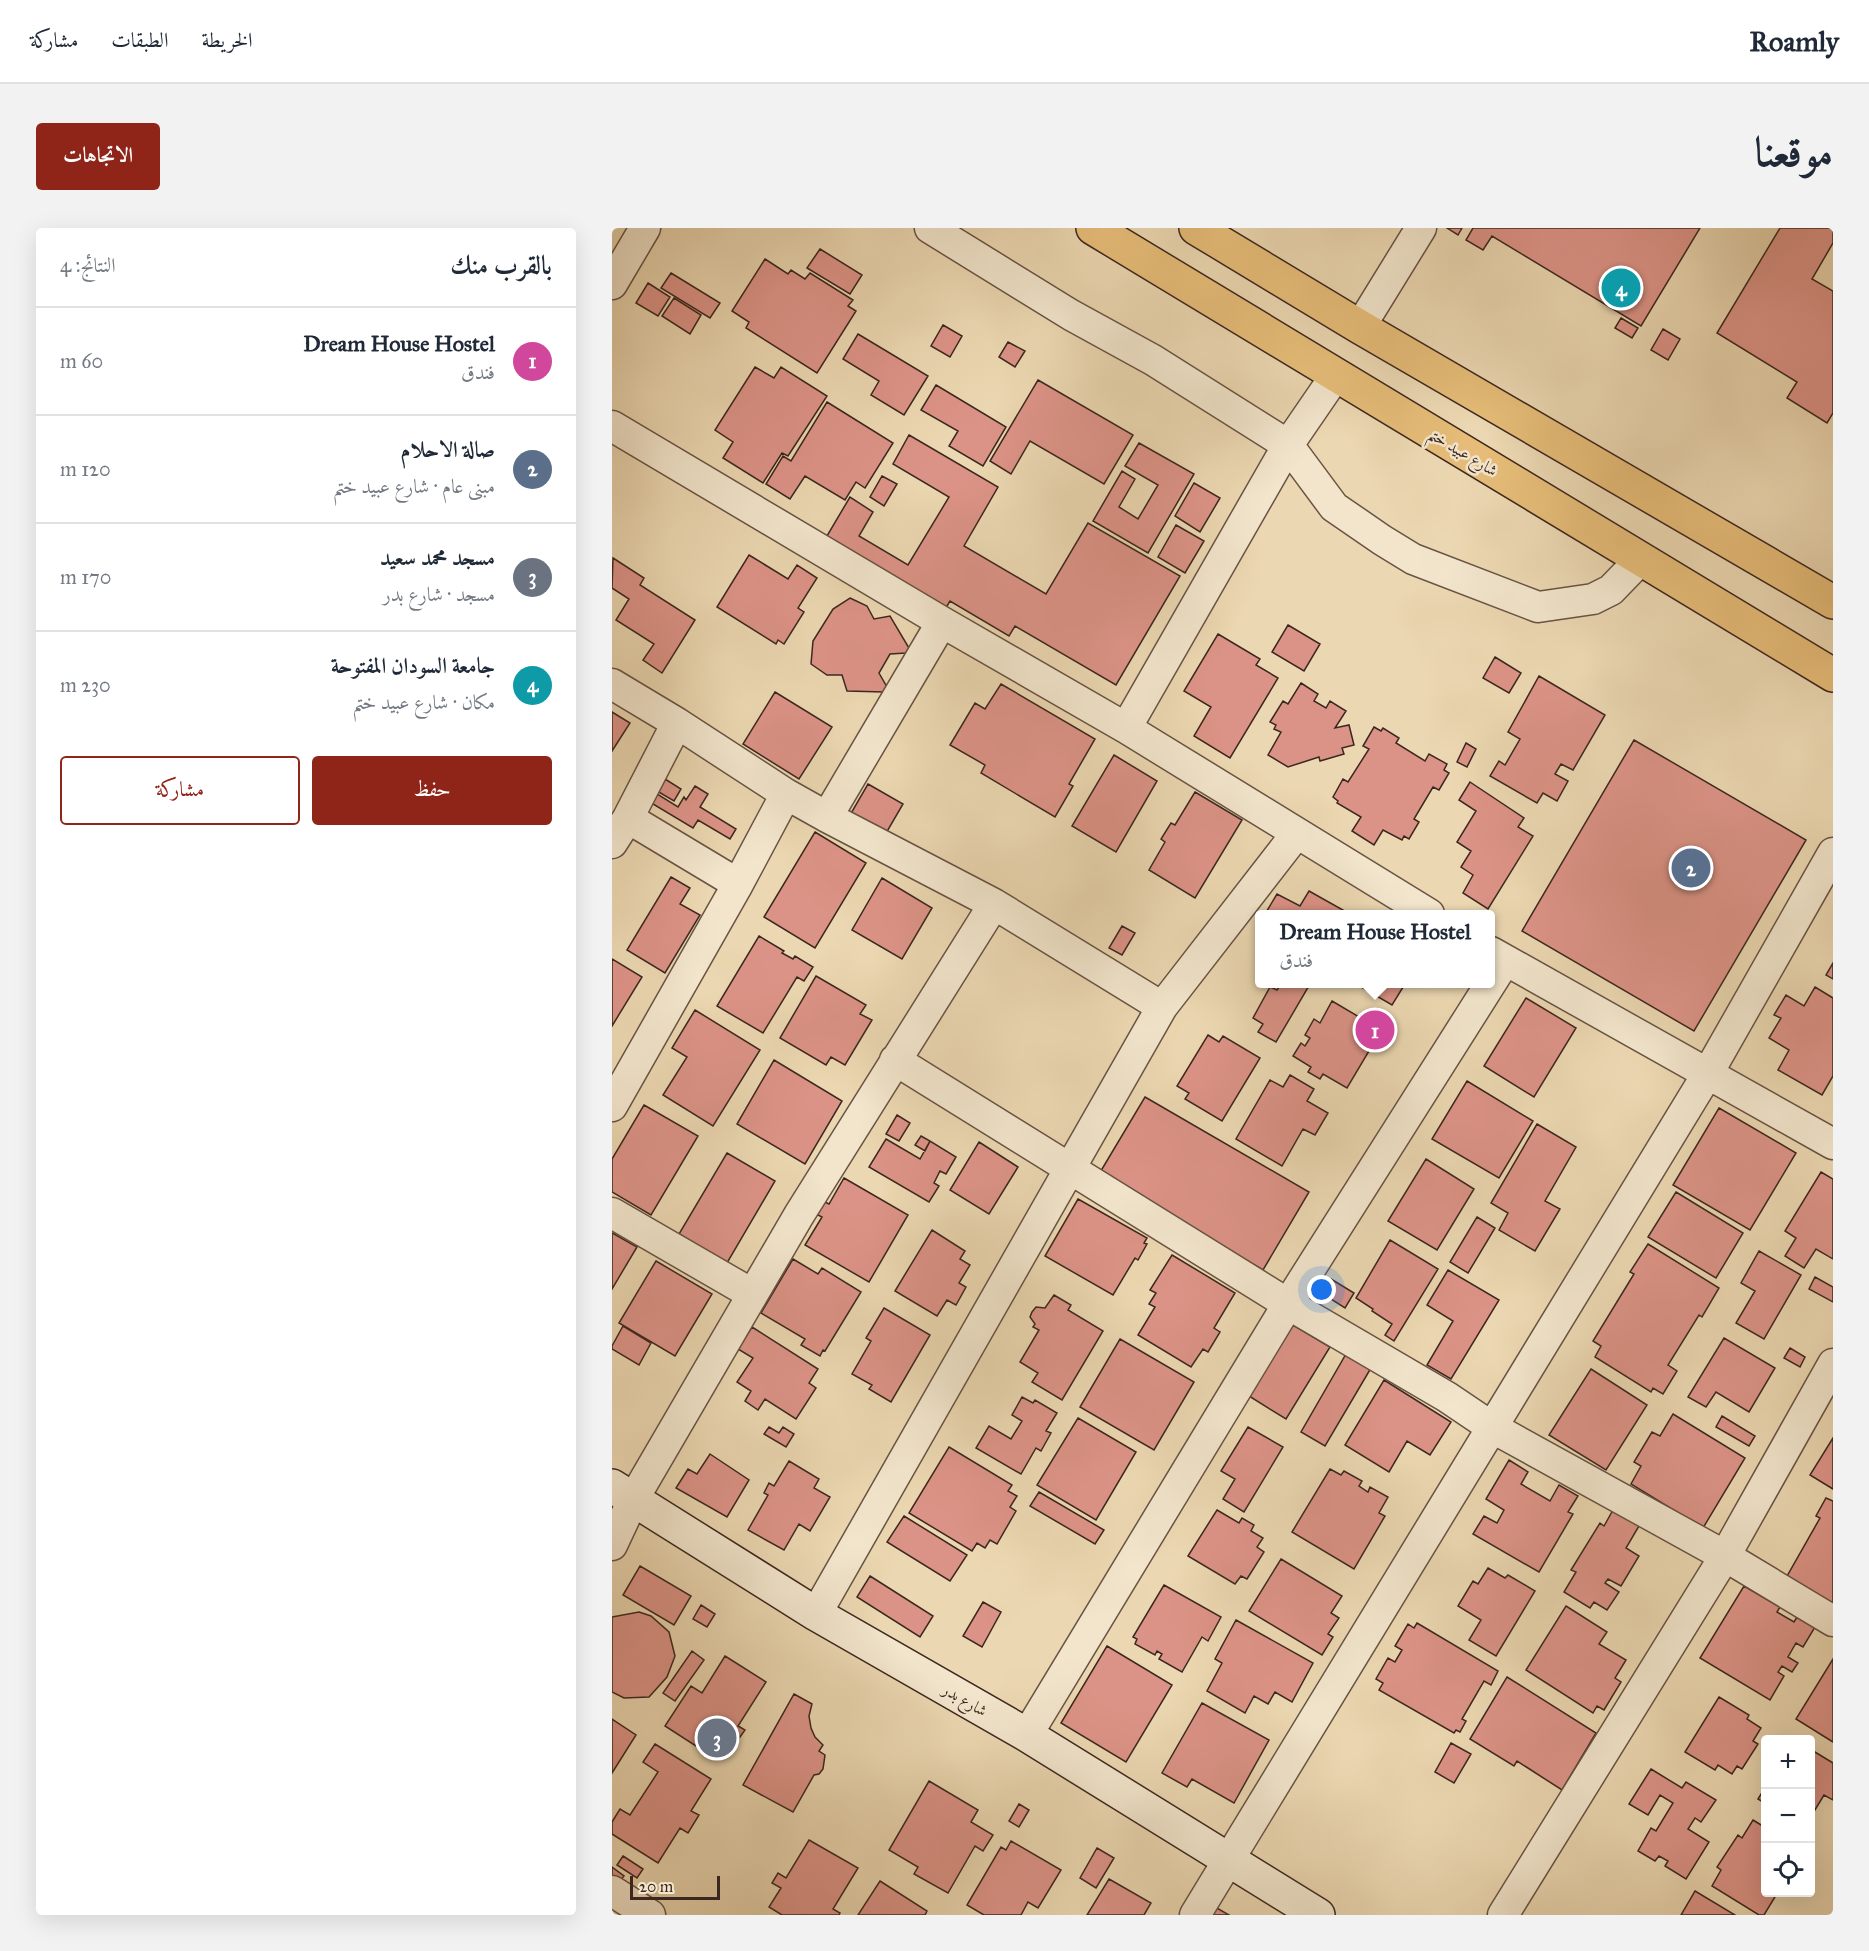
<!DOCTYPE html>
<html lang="ar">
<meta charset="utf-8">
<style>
body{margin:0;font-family:"IM FELL Great Primer",Amiri,serif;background:#f2f2f3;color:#1f2937;direction:rtl}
.controls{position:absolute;right:18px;bottom:18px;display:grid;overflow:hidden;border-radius:6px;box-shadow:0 6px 24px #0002}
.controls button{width:54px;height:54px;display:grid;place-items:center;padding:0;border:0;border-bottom:2px solid #e0e1e3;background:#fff;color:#1f2937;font:30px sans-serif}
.scale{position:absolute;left:18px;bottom:15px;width:90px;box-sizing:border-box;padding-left:6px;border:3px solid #3c271f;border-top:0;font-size:16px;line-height:21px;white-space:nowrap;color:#3c271f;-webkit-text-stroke:4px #f2e5cc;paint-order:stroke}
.you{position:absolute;left:710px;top:1062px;width:21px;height:21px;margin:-15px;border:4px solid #fff;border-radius:50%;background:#1a73e8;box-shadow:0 0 0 9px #1a73e833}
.badge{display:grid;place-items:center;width:39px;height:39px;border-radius:50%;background:#8f2418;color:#fff;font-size:20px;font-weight:700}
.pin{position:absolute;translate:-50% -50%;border:3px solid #fff;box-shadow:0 2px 6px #0006}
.popup{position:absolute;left:643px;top:682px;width:240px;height:78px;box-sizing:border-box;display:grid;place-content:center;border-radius:6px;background:#fff;filter:drop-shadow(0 2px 4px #0005);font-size:20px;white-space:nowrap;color:#747a83}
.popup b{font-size:22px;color:#1f2937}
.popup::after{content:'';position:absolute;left:50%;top:100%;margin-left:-12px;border:12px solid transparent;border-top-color:#fff}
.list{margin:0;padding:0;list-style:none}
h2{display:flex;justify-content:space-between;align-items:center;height:78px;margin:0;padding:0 24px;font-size:26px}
h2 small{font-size:20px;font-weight:400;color:#747a83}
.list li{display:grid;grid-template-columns:39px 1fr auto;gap:18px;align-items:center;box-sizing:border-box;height:108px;padding:0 24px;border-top:2px solid #e0e1e3}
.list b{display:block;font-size:22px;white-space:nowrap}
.list p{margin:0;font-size:20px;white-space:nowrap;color:#747a83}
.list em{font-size:20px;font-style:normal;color:#747a83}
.actions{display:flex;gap:12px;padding:18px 24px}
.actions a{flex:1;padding:14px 0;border:2px solid #8f2418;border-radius:6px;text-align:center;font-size:21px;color:#8f2418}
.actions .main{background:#8f2418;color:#fff}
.icon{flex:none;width:33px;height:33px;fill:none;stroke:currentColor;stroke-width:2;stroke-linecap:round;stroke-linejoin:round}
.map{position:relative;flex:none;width:1221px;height:1687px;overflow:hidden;direction:ltr;border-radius:6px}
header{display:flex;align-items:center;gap:36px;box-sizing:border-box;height:84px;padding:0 30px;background:#fff;border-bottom:2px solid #e0e1e3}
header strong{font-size:28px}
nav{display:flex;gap:33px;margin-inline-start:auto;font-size:21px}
.intro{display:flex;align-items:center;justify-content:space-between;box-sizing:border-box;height:144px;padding:0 36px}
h1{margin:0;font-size:42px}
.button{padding:15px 27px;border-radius:6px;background:#8f2418;color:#fff;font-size:21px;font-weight:700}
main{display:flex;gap:36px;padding:0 36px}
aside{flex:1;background:#fff;border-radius:6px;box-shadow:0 6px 24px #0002}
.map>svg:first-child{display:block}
</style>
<header>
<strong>Roamly</strong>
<nav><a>الخريطة</a><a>الطبقات</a><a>مشاركة</a></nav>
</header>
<div class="intro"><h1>موقعنا</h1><a class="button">الاتجاهات</a></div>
<main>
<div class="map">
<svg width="1221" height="1687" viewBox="0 0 1221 1687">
<rect width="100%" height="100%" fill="#ebd7b1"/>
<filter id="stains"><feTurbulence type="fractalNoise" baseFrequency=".00333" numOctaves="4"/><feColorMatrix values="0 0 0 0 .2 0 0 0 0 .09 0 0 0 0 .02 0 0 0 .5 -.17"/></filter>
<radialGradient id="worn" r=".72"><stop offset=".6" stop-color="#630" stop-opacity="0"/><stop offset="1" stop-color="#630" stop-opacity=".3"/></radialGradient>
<path fill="#dc9387" stroke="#3c271f" stroke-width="1.5" d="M835 0H850L846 7Z
M861 0H1088L1029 98 880 8 871 22 854 12Z
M1168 0H1221V15L1200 51 1221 63V185L1215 195 1175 170 1185 154 1105 105Z
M208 21 250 47 238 66 195 40Z
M153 31 176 46 179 42 193 51 198 45 241 72 236 78 244 83 205 145 134 100 137 94 120 83Z
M59 45 108 75 98 90 49 60Z
M36 55 58 69 46 88 24 75Z
M62 70 89 87 78 106 50 88Z
M1009 90 1026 100 1020 110 1003 100Z
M331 97 350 108 338 129 319 118Z
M1051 101 1068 111 1056 132 1039 122Z
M246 106 316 148 292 187 259 167 267 153 231 131Z
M396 114 413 123 403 139 387 129Z
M143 139 162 150 169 139 215 168 176 228 170 225 151 255 111 230 121 214 103 202Z
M426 152 521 207 492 256 418 213 399 246 378 233Z
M324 157 394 199 371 238 337 218 346 203 309 182Z
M215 174 281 215 253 260 244 254 233 272 193 248 178 271 154 256 171 228 179 233Z
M297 207 386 259 352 318 434 366 476 295 568 348 504 457 403 398 397 408 338 373 332 383 212 313 238 269 261 284 247 308 296 337 337 269 281 236Z
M527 215 582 246 536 325 481 293 510 243 523 251 507 279 526 291 546 257 513 238Z
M270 248 285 256 272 278 258 269Z
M582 255 608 270 588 304 563 288Z
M564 297 592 313 573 345 546 329Z
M137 327 176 351 185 337 205 350 186 380 192 384 172 416 166 412 164 416 105 379Z
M1 330 32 350 28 357 83 392 50 445 31 432 42 416 4 392 17 371 0 360Z
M238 370 255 378 262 391 278 388 297 420 294 425 278 426 267 445 275 459 272 464 235 463 230 447H215L199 436 201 413 221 381Z
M676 397 708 416 692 443 660 424Z
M606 406 648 431 644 437 666 450 618 530 582 508 599 479 572 463Z
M883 429 909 445 897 465 871 450Z
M927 448 993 487 961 542 949 536 943 546 956 553 945 573 931 565 925 575 878 548 887 533 893 537 908 511 896 504Z
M689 455 706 466 702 473 714 480 718 473 734 483 723 500 737 497 742 517 730 520 732 526 708 533 707 529 676 539 656 527 669 504 662 501 664 497 658 494 671 473 676 476Z
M389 456 483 511 457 556 461 558 443 589 369 545 373 537 338 517 363 475 373 481Z
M163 464 220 499 187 551 131 516Z
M0 484 18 495 0 523Z
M762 499 769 503 771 500 787 510 784 515 813 533 817 526 835 536 832 542 837 545 827 562 821 559 802 591 807 594 797 611 792 608 790 612 771 602 762 617 740 603 749 589 725 575 726 573 721 569 731 551 736 554 757 521 751 518Z
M1022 512 1194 612 1082 803 910 703Z
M854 515 864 521 855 539 845 534Z
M502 527 545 553 504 624 460 598Z
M53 551 69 561 62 573 45 563Z
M858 554 912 590 906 599 921 608 876 681 851 665 861 647 849 639 859 623 845 614 864 583 847 572Z
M256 556 291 576 273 607 238 587Z
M83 558 96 566 88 579 124 601 118 611 86 592 81 600 36 573 42 564 66 579 72 569 74 572Z
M583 564 630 592 583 670 537 642 553 614 549 611 559 595 563 597Z
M203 604 254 635 203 720 152 689Z
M59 649 78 660 68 676 88 687 53 745 15 722Z
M270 650 320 680 290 731 240 702Z
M697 663 738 686H653L665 666 688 678Z
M510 698 523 705 510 727 497 720Z
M147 708 172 723 170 725 181 731 183 728 201 739 192 753 185 749 151 805 105 778Z
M0 731 30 749 0 798Z
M1221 735V751L1214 747Z
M204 748 254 777 248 786 260 792 233 837 219 829 214 837 168 810Z
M669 756H698L664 814 646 804 651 796 641 790 658 759 665 762Z
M744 756H793L780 777Z
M1203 759 1221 770V848L1210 867 1166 842 1177 822 1157 810 1169 790 1162 787 1174 767 1192 778Z
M914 770 964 800 922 869 872 838Z
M720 773 759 796 747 816 757 823 735 860 711 846 708 851 696 844 699 839 681 828 689 815 693 818 698 810 693 807 702 791 708 795Z
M83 782 148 822 101 898 51 867 75 829 60 820Z
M596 807 607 814 611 808 648 830 610 893 573 871 577 865 565 858Z
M162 832 230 873 193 936 125 896Z
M678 847 702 861 695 873 716 885 703 907 691 901 670 938 624 911 658 852 671 859Z
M855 853 921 893 887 950 820 911Z
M533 869 697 964 651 1042 487 946Z
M32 877 86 908 39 987 0 964V931Z
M1107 880 1184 925 1138 1002 1061 957Z
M285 887 298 895 287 913 274 906Z
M925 896 964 919 933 973 948 981 923 1023 887 1002 896 985 879 975Z
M309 908 318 913 313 923 303 917Z
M274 911 308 931 318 913 344 929 334 946 328 943 322 955 327 958 317 974 257 939Z
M367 914 406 939 377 986 338 962Z
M115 925 163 953 115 1035 67 1006Z
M814 931 862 961 825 1022 776 993Z
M1209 944 1221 951V1031L1204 1021 1192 1040 1173 1028 1184 1010 1173 1003Z
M232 950 296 987 257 1054 193 1017 210 989 204 986 211 973 217 976Z
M1064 964 1131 1005 1104 1050 1036 1009Z
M466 971 535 1010 532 1015 535 1016 526 1032 523 1030 501 1067 433 1028Z
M865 989 883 1000 856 1045 838 1034Z
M320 1002 353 1023 348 1031 358 1037 347 1055 354 1059 344 1077 335 1072 325 1088 283 1063Z
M0 1005 25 1019 0 1061Z
M778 1012 826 1041 782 1113 773 1107 780 1096 760 1083 761 1081 744 1070Z
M1036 1016 1107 1060 1090 1089 1087 1087 1056 1137 1065 1143 1051 1166 1041 1160 1039 1164 983 1129 989 1118 981 1113 1022 1046 1018 1044Z
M1147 1023 1189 1047 1152 1111 1124 1095 1143 1063 1129 1055Z
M560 1027 623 1065 602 1100 608 1104 596 1124 591 1121 579 1139 526 1107 543 1079 537 1076 544 1065 538 1062Z
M181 1031 206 1046 210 1040 249 1064 213 1123 211 1122 208 1128 189 1117 193 1111 149 1085Z
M44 1033 100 1066 63 1128 7 1095Z
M836 1042 887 1072 839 1151 815 1137 841 1093 815 1077Z
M1203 1049 1221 1059V1074L1197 1061Z
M719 1051 742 1065 733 1080 711 1066Z
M442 1067 459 1077 456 1082 491 1103 450 1172 420 1154 426 1145 408 1134 427 1102 421 1099 423 1096 418 1089 420 1084 424 1079 433 1080Z
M272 1080 318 1107 279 1174 257 1161 260 1157 240 1146 259 1113 254 1110Z
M681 1097 718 1119 674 1191 637 1168Z
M11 1098 39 1115 27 1137 0 1121V1118Z
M140 1099 206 1141 197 1155 204 1160 184 1191 153 1171 146 1182 133 1173 139 1163 125 1154 141 1130 126 1121Z
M1112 1110 1163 1140 1137 1184 1104 1164 1094 1179 1076 1169Z
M508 1111 582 1154 542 1222 468 1179Z
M1178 1120 1193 1129 1188 1139 1172 1130Z
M734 1126 759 1140 713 1218 689 1204Z
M979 1141 1035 1177 994 1242 937 1207Z
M772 1152 839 1194 818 1227 795 1213 777 1244 733 1217Z
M410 1169 421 1175 423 1172 445 1185 434 1203 439 1205 429 1223 424 1220 409 1246 364 1220 377 1198 399 1211 410 1193 400 1187Z
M1061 1186 1133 1230 1091 1300 1019 1256 1029 1238 1022 1234 1040 1204 1048 1208Z
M1110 1188 1143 1208 1137 1218 1104 1199Z
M466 1190 524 1224 484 1292 425 1257Z
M157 1199 167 1205 171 1199 182 1206 174 1219 152 1206Z
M636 1199 671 1219 632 1284 611 1271 623 1251 609 1243Z
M1221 1210V1261L1198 1247Z
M337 1219 400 1257 396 1263 405 1268 398 1279 404 1283 385 1316 378 1312 373 1320 365 1315 360 1323 297 1285Z
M98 1226 137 1252 115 1289 64 1260 76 1241 85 1246Z
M897 1232 916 1244 909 1256 938 1273 947 1257 966 1268 956 1284 961 1286 927 1344 861 1306 872 1288 885 1295 892 1282 874 1271Z
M177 1233 207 1251 202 1260 218 1269 198 1303 187 1296 172 1322 136 1302 156 1267 152 1265 157 1255 162 1258Z
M718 1241 729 1247 732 1243 750 1253 747 1258 756 1264 758 1259 776 1269 767 1285 773 1288 742 1341 680 1304Z
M427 1264 492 1302 483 1316 418 1278Z
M1214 1270 1221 1273V1376L1174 1350 1208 1290 1204 1288Z
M605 1282 627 1295 630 1290 642 1297 639 1303 651 1310 645 1319 652 1324 635 1351 629 1348 623 1356 576 1328Z
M1001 1282 1027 1298 1014 1320 1027 1328 1009 1358 996 1351 993 1355 1007 1364 995 1382 982 1374 978 1380 952 1364 964 1344 959 1342 988 1295 992 1298Z
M292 1288 355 1327 338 1353 275 1314Z
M669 1331 730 1368 719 1385 727 1390 716 1406 721 1409 710 1427 637 1383Z
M28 1338 79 1368 62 1397 11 1367Z
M876 1340 893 1350 896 1347 923 1363 884 1428 857 1412 869 1392 846 1378 861 1353 866 1356Z
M258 1348 321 1388 308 1409 245 1369Z
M552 1357 609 1389 596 1413 590 1409 570 1444 547 1431 550 1426 545 1423 543 1427 523 1416 525 1411 521 1409Z
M1132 1358 1168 1379 1165 1384 1182 1394 1185 1389 1203 1399 1191 1419 1184 1415 1176 1429 1186 1435 1180 1444 1170 1438 1166 1444 1172 1448 1158 1472 1088 1430Z
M371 1374 389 1384 370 1419 351 1408Z
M89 1377 103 1386 95 1399 81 1391Z
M954 1378 995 1404 987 1416 1014 1432 1003 1450 1009 1454 992 1482 985 1478 981 1485 914 1442Z
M27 1384 39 1388 57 1404 63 1428 55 1449 37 1469 12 1470 0 1464V1389Z
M624 1392 701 1435 680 1474 663 1464 656 1476 642 1468 633 1485 595 1463 610 1435 603 1431Z
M805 1395 886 1443 879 1457 872 1453 850 1491 854 1493 848 1504 844 1502 842 1505 767 1462 771 1455 764 1451 776 1430 783 1434 790 1422 783 1418 796 1396 802 1400Z
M495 1418 560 1457 514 1534 449 1495Z
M80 1423 92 1432 63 1473 51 1465Z
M113 1428 154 1454 126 1498 133 1502 123 1516 117 1512 104 1531 53 1498 79 1458 90 1465Z
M1221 1431V1514L1184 1491Z
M895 1449 984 1505 950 1562 905 1533 902 1538 858 1511Z
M182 1466 200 1476 197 1488 199 1500 203 1509 211 1517 207 1523 213 1527 211 1541 207 1546 202 1547 181 1584 131 1557Z
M1107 1469 1137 1487 1135 1491 1149 1500 1141 1513 1146 1516 1130 1541 1125 1538 1120 1546 1106 1537 1103 1542 1073 1524Z
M590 1475 657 1512 622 1575 580 1551 575 1559 550 1545Z
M0 1491 24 1507 0 1545Z
M839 1515 859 1526 842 1555 823 1544Z
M43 1516 99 1551 79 1583 87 1587 76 1605 68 1600 46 1635 0 1606V1594L8 1581 18 1587 46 1544 31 1534Z
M1198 1521 1221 1535V1572L1212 1567 1198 1590Z
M1039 1541 1070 1560 1074 1554 1104 1572 1089 1594 1083 1590 1076 1601 1097 1614 1074 1651 1053 1638 1056 1633 1047 1628 1043 1633 1026 1623 1039 1600 1044 1603 1061 1575 1048 1567 1036 1587 1017 1576Z
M317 1553 366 1582 359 1594 381 1607 371 1623 363 1618 336 1665 302 1646 306 1639 277 1622Z
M1154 1558V1576L1146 1571Z
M407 1576 417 1582 407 1599 397 1593Z
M1141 1592 1154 1600V1664H1166L1152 1687H1147L1100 1658 1109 1642 1105 1639 1126 1607 1130 1610Z
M197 1612 246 1640 221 1681 228 1685 227 1687H170L157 1679 169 1660 160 1655 166 1645 174 1650Z
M399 1613 449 1642 426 1680 416 1674 409 1687H372L355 1677 389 1619 394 1622Z
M485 1620 502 1630 484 1660 468 1650Z
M11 1628 31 1641 25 1650 5 1637Z
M0 1639 12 1648 3 1659 0 1656Z
M497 1651 539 1675 532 1687H475Z
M268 1653 315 1683 313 1687H246Z
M1083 1663 1123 1687H1069Z
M603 1679 617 1687H598Z"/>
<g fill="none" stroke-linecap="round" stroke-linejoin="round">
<defs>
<path id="street" d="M318 0 459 87 541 132 676 217 722 279 770 312 801 331 926 379 981 371 999 362 1028 332
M0 56 33 0
M748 99 809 0
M0 198 330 394 514 500 817 686
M0 456 65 495 174 566 215 589 382 676 550 779
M514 500 676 217 724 147
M215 589 330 394
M16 590 126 656
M0 615 16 590 65 495
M879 724 1221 916
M283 832 676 1076 835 1169 881 1200 1113 1328 1221 1393
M0 878 126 656 174 566
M0 985 140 1066
M0 1317 22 1270 187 987 382 676
M204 1386 550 779 685 605
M415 1507 676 1076 893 733
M0 1663 38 1687
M583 1687 1096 845 1221 625
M891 1687 1113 1328 1221 1136"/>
<path id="secondary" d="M0 1258 204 1386 415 1507 706 1687"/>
<path id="primary" d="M481 0 1221 447
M584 0 748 99 1221 374"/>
</defs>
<use href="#street" stroke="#685344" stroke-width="33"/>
<use href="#secondary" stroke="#3c271f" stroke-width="36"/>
<use href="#primary" stroke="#3c271f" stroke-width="36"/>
<use href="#street" stroke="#f2e5cc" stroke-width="30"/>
<use href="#secondary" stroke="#f2e5cc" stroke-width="33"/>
<use href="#primary" stroke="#e6bc78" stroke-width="33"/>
</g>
<g text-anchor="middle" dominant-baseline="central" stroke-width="5" stroke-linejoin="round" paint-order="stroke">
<g font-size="16" fill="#3c271f" stroke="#f2e5cc">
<text transform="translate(851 224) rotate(31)">شارع عبيد ختم</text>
<text transform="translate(353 1472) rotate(30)">شارع بدر</text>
</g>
</g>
<rect width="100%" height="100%" filter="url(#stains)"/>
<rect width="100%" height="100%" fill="url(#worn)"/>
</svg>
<div class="controls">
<button>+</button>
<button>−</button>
<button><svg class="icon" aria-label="locate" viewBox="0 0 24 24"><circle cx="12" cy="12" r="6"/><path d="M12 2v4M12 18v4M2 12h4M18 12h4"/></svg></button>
</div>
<div class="scale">20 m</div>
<div class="you"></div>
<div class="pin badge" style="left:763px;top:802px;background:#d1479c">1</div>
<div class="popup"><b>Dream House Hostel</b>فندق</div>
<div class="pin badge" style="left:1079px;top:640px;background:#5c6f8a">2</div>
<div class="pin badge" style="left:105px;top:1510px;background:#6b7280">3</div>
<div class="pin badge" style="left:1009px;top:60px;background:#0f9aa8">4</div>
</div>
<aside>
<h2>بالقرب منك<small>النتائج: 4</small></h2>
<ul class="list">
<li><span class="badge" style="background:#d1479c">1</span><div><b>Dream House Hostel</b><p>فندق</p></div><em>60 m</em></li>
<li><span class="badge" style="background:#5c6f8a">2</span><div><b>صالة الاحلام</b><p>مبنى عام · شارع عبيد ختم</p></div><em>120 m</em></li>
<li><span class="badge" style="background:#6b7280">3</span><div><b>مسجد محمد سعيد</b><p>مسجد · شارع بدر</p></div><em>170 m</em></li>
<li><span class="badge" style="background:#0f9aa8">4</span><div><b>جامعة السودان المفتوحة</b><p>مكان · شارع عبيد ختم</p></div><em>230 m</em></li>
</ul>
<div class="actions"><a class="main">حفظ</a><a>مشاركة</a></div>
</aside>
</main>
